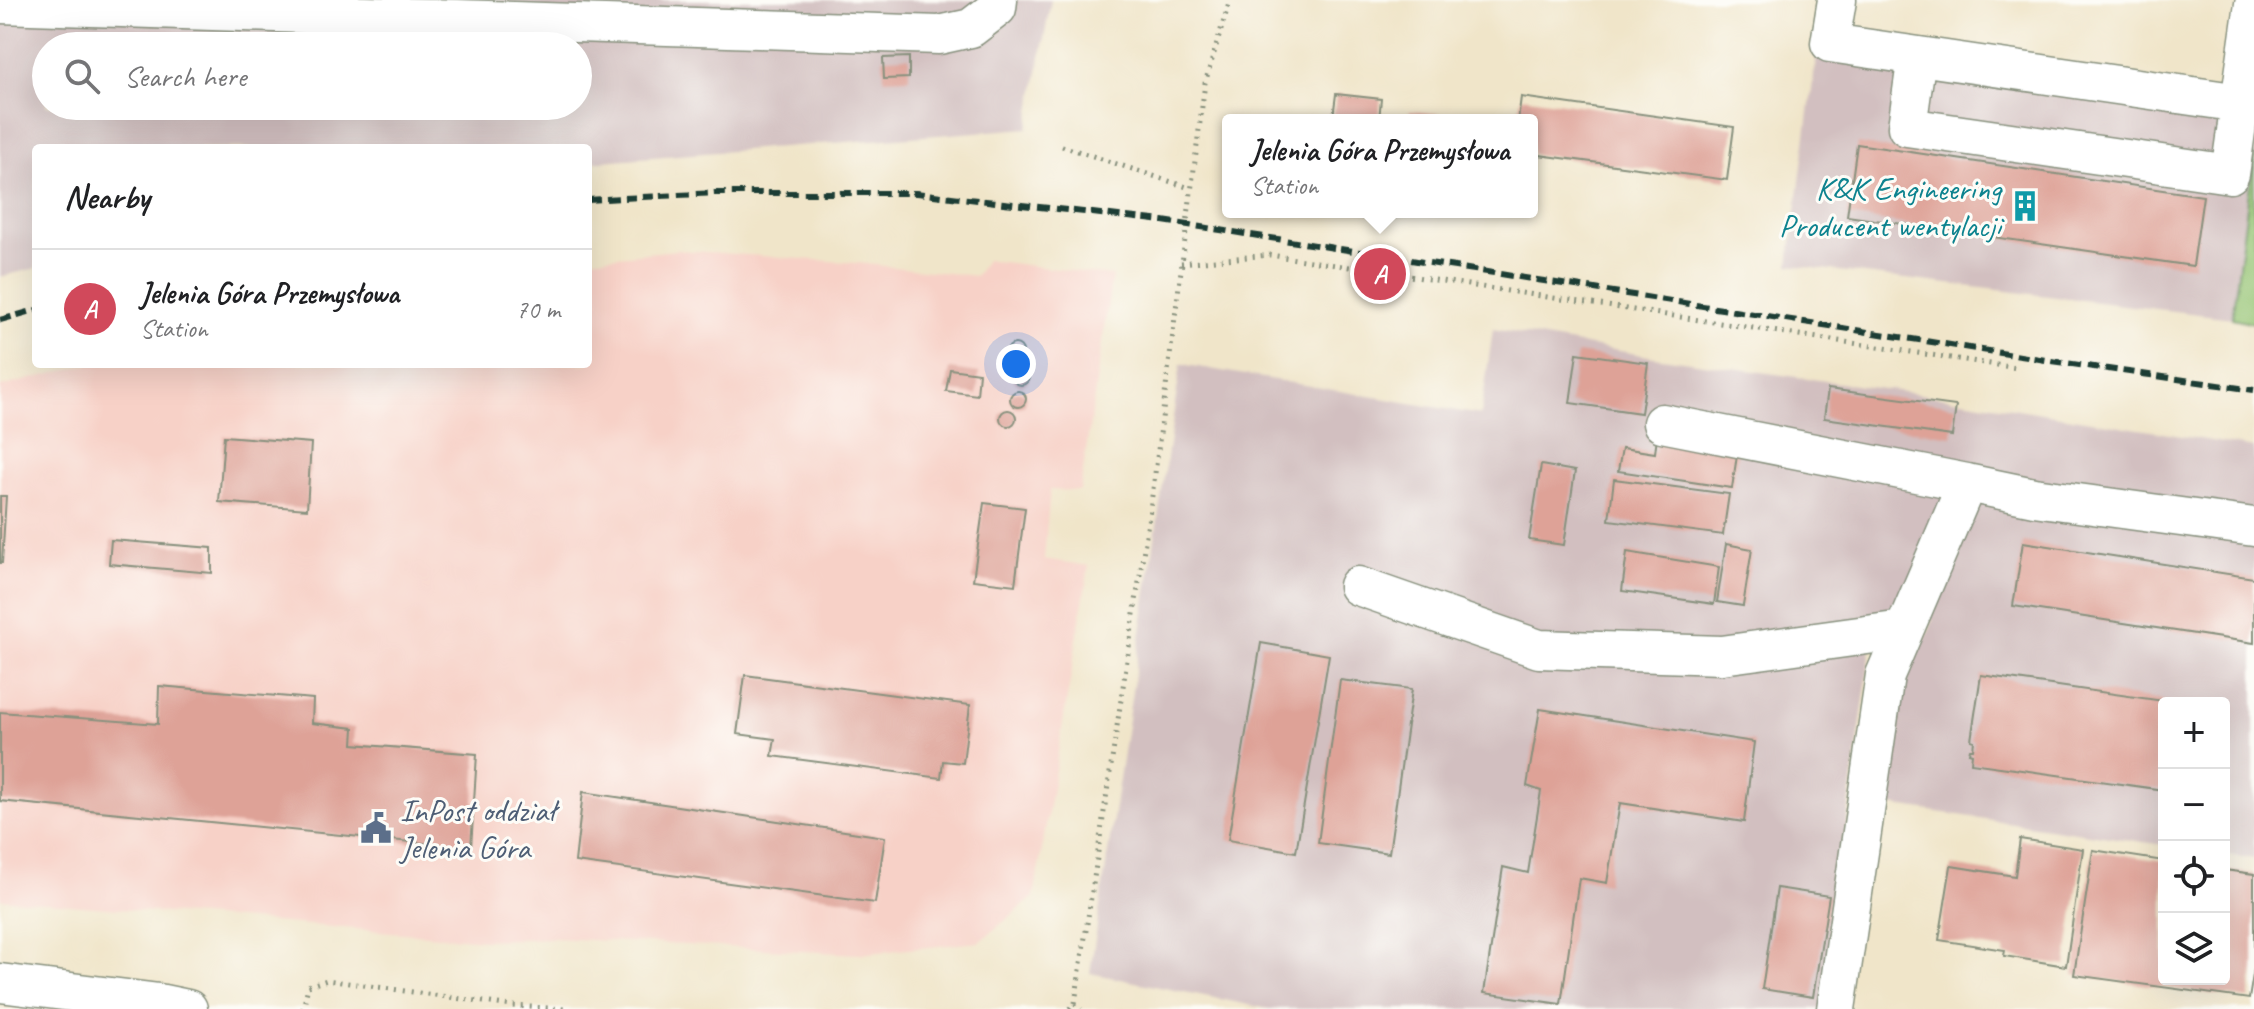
<!DOCTYPE html>
<meta charset="utf-8">
<style>
body{margin:0;font-family:Caveat,sans-serif;background:#f6f6f6;color:#202124}
.controls{position:absolute;right:24px;bottom:24px;display:grid;overflow:hidden;border-radius:8px;box-shadow:0 8px 32px #0002}
.controls button{width:72px;height:72px;display:grid;place-items:center;padding:0;border:0;border-bottom:2px solid #e0e0e0;background:#fff;color:#202124;font:40px sans-serif}
.you{position:absolute;left:1016px;top:364px;width:28px;height:28px;margin:-20px;border:6px solid #fff;border-radius:50%;background:#1a73e8;box-shadow:0 0 0 12px #1a73e833}
.badge{display:grid;place-items:center;width:52px;height:52px;border-radius:50%;background:#d1495b;color:#fff;font-size:26px;font-weight:700}
.pin{position:absolute;translate:-50% -50%;border:4px solid #fff;box-shadow:0 2px 8px #0006}
.popup{position:absolute;left:1222px;top:114px;width:316px;height:104px;box-sizing:border-box;display:grid;place-content:center;border-radius:8px;background:#fff;filter:drop-shadow(0 2px 6px #0005);font-size:26px;white-space:nowrap;color:#757577}
.popup b{font-size:30px;color:#202124}
.popup::after{content:'';position:absolute;left:50%;top:100%;margin-left:-16px;border:16px solid transparent;border-top-color:#fff}
.list{margin:0;padding:0;list-style:none}
h2{display:flex;justify-content:space-between;align-items:center;height:104px;margin:0;padding:0 32px;font-size:34px}
h2 small{font-size:26px;font-weight:400;color:#757577}
.list li{display:grid;grid-template-columns:52px 1fr auto;gap:24px;align-items:center;box-sizing:border-box;height:120px;padding:0 32px;border-top:2px solid #e0e0e0}
.list b{display:block;font-size:30px;white-space:nowrap}
.list p{margin:0;font-size:26px;white-space:nowrap;color:#757577}
.list em{font-size:26px;font-style:normal;color:#757577}
.icon{flex:none;width:44px;height:44px;fill:none;stroke:currentColor;stroke-width:2;stroke-linecap:round;stroke-linejoin:round}
.map{position:relative;flex:none;width:2254px;height:1009px;overflow:hidden}
.search{position:absolute;background:#fff;box-shadow:0 8px 32px #0002;left:32px;top:32px;width:560px;height:88px;display:flex;align-items:center;gap:20px;box-sizing:border-box;padding:0 28px;border-radius:44px;color:#757577;font-size:30px}
.panel{position:absolute;background:#fff;box-shadow:0 8px 32px #0002;left:32px;top:144px;width:560px;height:224px;border-radius:8px}
.map>svg:first-child{display:block}
</style>
<div class="map">
<svg width="2254" height="1009" viewBox="0 0 2254 1009">
<rect width="100%" height="100%" fill="#fdfcf7"/>
<filter id="ink" filterUnits="userSpaceOnUse"><feTurbulence type="fractalNoise" baseFrequency=".0125" numOctaves="2"/><feDisplacementMap in="SourceGraphic" scale="16" xChannelSelector="R" yChannelSelector="G"/><feConvolveMatrix kernelMatrix="1 2 1 2 8 2 1 2 1" color-interpolation-filters="sRGB"/></filter>
<filter id="wash" filterUnits="userSpaceOnUse"><feTurbulence type="fractalNoise" baseFrequency=".006" numOctaves="4" result="noise"/><feDisplacementMap in="SourceGraphic" scale="32" xChannelSelector="R" yChannelSelector="G"/><feGaussianBlur stdDeviation="1.8" result="paint"/><feColorMatrix in="noise" values="0 0 0 0 0 0 0 0 0 0 0 0 0 0 0 0 0 1.4 0 .05"/><feComposite in="paint" operator="in"/></filter>
<g filter="url(#wash)">
<rect width="100%" height="100%" fill="#f0e5c9"/>
<path fill="#f7d1c7" d="M677 250 857 263 976 276 986 260 1112 276 1080 491 1050 490 1044 559 1089 566 1034 897 979 942 859 954 554 938 485 940 0 899V387L90 364H588V259Z"/>
<path fill="#d2bfc0" fill-rule="evenodd" d="M0 0H1051L1028 128 588 162V148H36V268L0 277ZM46 46H578V106H46Z
M1818 43 2254 109V154L2232 318 1789 265Z
M1493 329 1654 357 1969 401 2254 448V859L2224 854V703H2164V845L1883 804 1905 661 1928 634 1933 620H1875L1821 1009H1269L1090 973 1181 364 1481 415Z"/>
<path fill="#94c372" stroke="#5a8053" stroke-width="2" d="M2254 154V323L2232 318Z"/>
<g id="blocks">
<path fill="#dea297" d="M909 57V78L884 79 883 58Z
M1336 94 1381 99 1379 120 1333 117Z
M1521 97 1734 127 1727 180 1532 154V120H1518Z
M1410 111 1439 114 1438 120H1409Z
M1857 144 2203 196 2193 266 1847 216Z
M1007 352a8 8 0 1 1 16 0a8 8 0 1 1-16 0Z
M1577 353 1648 363 1641 413 1570 403Z
M950 369 979 373 977 395 946 391Z
M1013 377a8 8 0 1 1 16 0a8 8 0 1 1-16 0Z
M1828 389 1956 406 1952 436 1824 418Z
M1010 399a8 8 0 1 1 16 0a8 8 0 1 1-16 0Z
M1000 418a8 8 0 1 1 16 0a8 8 0 1 1-16 0Z
M224 436 311 443 307 509 219 502Z
M1657 436 1738 449 1732 488 1618 471 1622 448 1655 453Z
M1541 465 1575 471 1564 545 1529 540Z
M1614 479 1729 494 1723 535 1609 520Z
M0 496H6L2 563H0Z
M984 503 1025 508 1015 585 973 580Z
M111 540 212 548V573L109 564Z
M2023 542 2254 578V643L2013 606Z
M1726 544 1752 549 1743 606 1717 602Z
M1627 552 1719 567 1714 604 1622 591Z
M1261 643 1329 655 1296 852 1228 840Z
M745 675 970 705 963 763 943 761 941 778 772 756 775 739 737 734Z
M1981 675 2164 701V790L1971 763 1972 754 1969 753 1970 749H1973L1974 741 1971 740Z
M1340 680 1412 689 1389 853 1318 843Z
M159 686 313 699 312 723 354 728 353 744 477 754 471 848 0 801V712L158 724Z
M1540 709 1754 742 1744 822 1620 803 1607 883 1579 878 1561 1004 1484 993 1503 867 1528 873 1541 791 1527 786Z
M583 792 885 837 875 903 575 862Z
M2020 839 2083 849 2066 966 2004 956 2005 950 1939 940 1951 866 2015 876Z
M2093 850 2164 861V979H2224V870L2254 874V969L2249 999 2074 975Z
M1777 888 1829 896 1813 997 1762 989Z"/>
</g>
</g>
<g filter="url(#ink)">
<use href="#blocks" fill-opacity="0" stroke="#88917e" stroke-width="2"/>
<g fill="none" stroke-linecap="round" stroke-linejoin="round">
<defs>
<path id="minor" d="M1837 0 1830 43 2240 103
M0 4 939 35 971 28 997 8 998 0
M1917 56 1907 127 2230 174 2254 4
M1662 423 1967 483
M1358 586 1539 649 1722 655 1903 630
M0 983 159 1003 188 1009
M1836 1009 1885 675 1967 483 2034 497 2254 527"/>
</defs>
<use href="#minor" stroke="#88917e" stroke-width="41"/>
<path stroke="#88917e" stroke-width="5" stroke-dasharray="2 6" stroke-linecap="butt" d="M1062 146 1190 188
M1181 263 1270 255 2017 368
M1075 1003 1153 489 1205 83 1230 0
M303 1009 308 986 327 980 512 1006 568 1009
M1070 1009 1075 1003 1081 1009"/>
<use href="#minor" stroke="#fff" stroke-width="38"/>
<path stroke="#1f3d34" stroke-width="6" stroke-dasharray="12 6" stroke-linecap="butt" d="M588 200 716 193H916L1163 221 2052 361 2254 390
M0 320 36 310"/>
</g>
</g>
<defs>
<symbol id="building-bare" viewBox="-9 -9 18 18"><path d="M-4-6H4V6H1V3H-1V6H-4ZM-2.5-4.3h1.7v1.8h-1.7ZM.8-4.3h1.7v1.8H.8ZM-2.5-1h1.7V.8h-1.7ZM.8-1h1.7V.8H.8Z" fill="#0f9aa8" stroke="#fdfcf7" stroke-width="2.5" paint-order="stroke"/></symbol>
<symbol id="civic-bare" viewBox="-9 -9 18 18"><path d="M-.6-6.5H3V-4.5H.6V-3L4-1V1h2V6H-6V1h2V-1L-.6-3ZM-1.2 2.5V6h2.4V2.5Z" fill="#5c6f8a" stroke="#fdfcf7" stroke-width="2.5" paint-order="stroke"/></symbol>
</defs>
<g fill-rule="evenodd">
<use href="#building-bare" x="2003" y="184" width="44" height="44"/>
<use href="#civic-bare" x="354" y="806" width="44" height="44"/>
</g>
<g text-anchor="middle" dominant-baseline="central" stroke-width="6" stroke-linejoin="round" paint-order="stroke">
<g font-size="32" fill="#0d838f" stroke="#fdfcf7" text-anchor="end">
<text x="2001" y="188">K&amp;K Engineering<tspan x="2001" dy="37">Producent wentylacji</tspan></text>
</g>
<g font-size="32" fill="#4e5e75" stroke="#fdfcf7" text-anchor="start">
<text x="400" y="810">InPost oddział<tspan x="400" dy="37">Jelenia Góra</tspan></text>
</g>
</g>
</svg>
<div class="controls">
<button>+</button>
<button>−</button>
<button><svg class="icon" aria-label="locate" viewBox="0 0 24 24"><circle cx="12" cy="12" r="6"/><path d="M12 2v4M12 18v4M2 12h4M18 12h4"/></svg></button>
<button><svg class="icon" aria-label="layers" viewBox="0 0 24 24"><path d="M12 4l9 5-9 5-9-5zM3 14l9 5 9-5"/></svg></button>
</div>
<div class="you"></div>
<div class="pin badge" style="left:1380px;top:274px">A</div>
<div class="popup"><b>Jelenia Góra Przemysłowa</b>Station</div>
<div class="search"><svg class="icon" aria-label="search" viewBox="0 0 24 24"><circle cx="10" cy="10" r="6"/><path d="M15 15l6 6"/></svg>Search here</div>
<section class="panel">
<h2>Nearby<small></small></h2>
<ul class="list">
<li><span class="badge">A</span><div><b>Jelenia Góra Przemysłowa</b><p>Station</p></div><em>70 m</em></li>
</ul>
</section>
</div>
